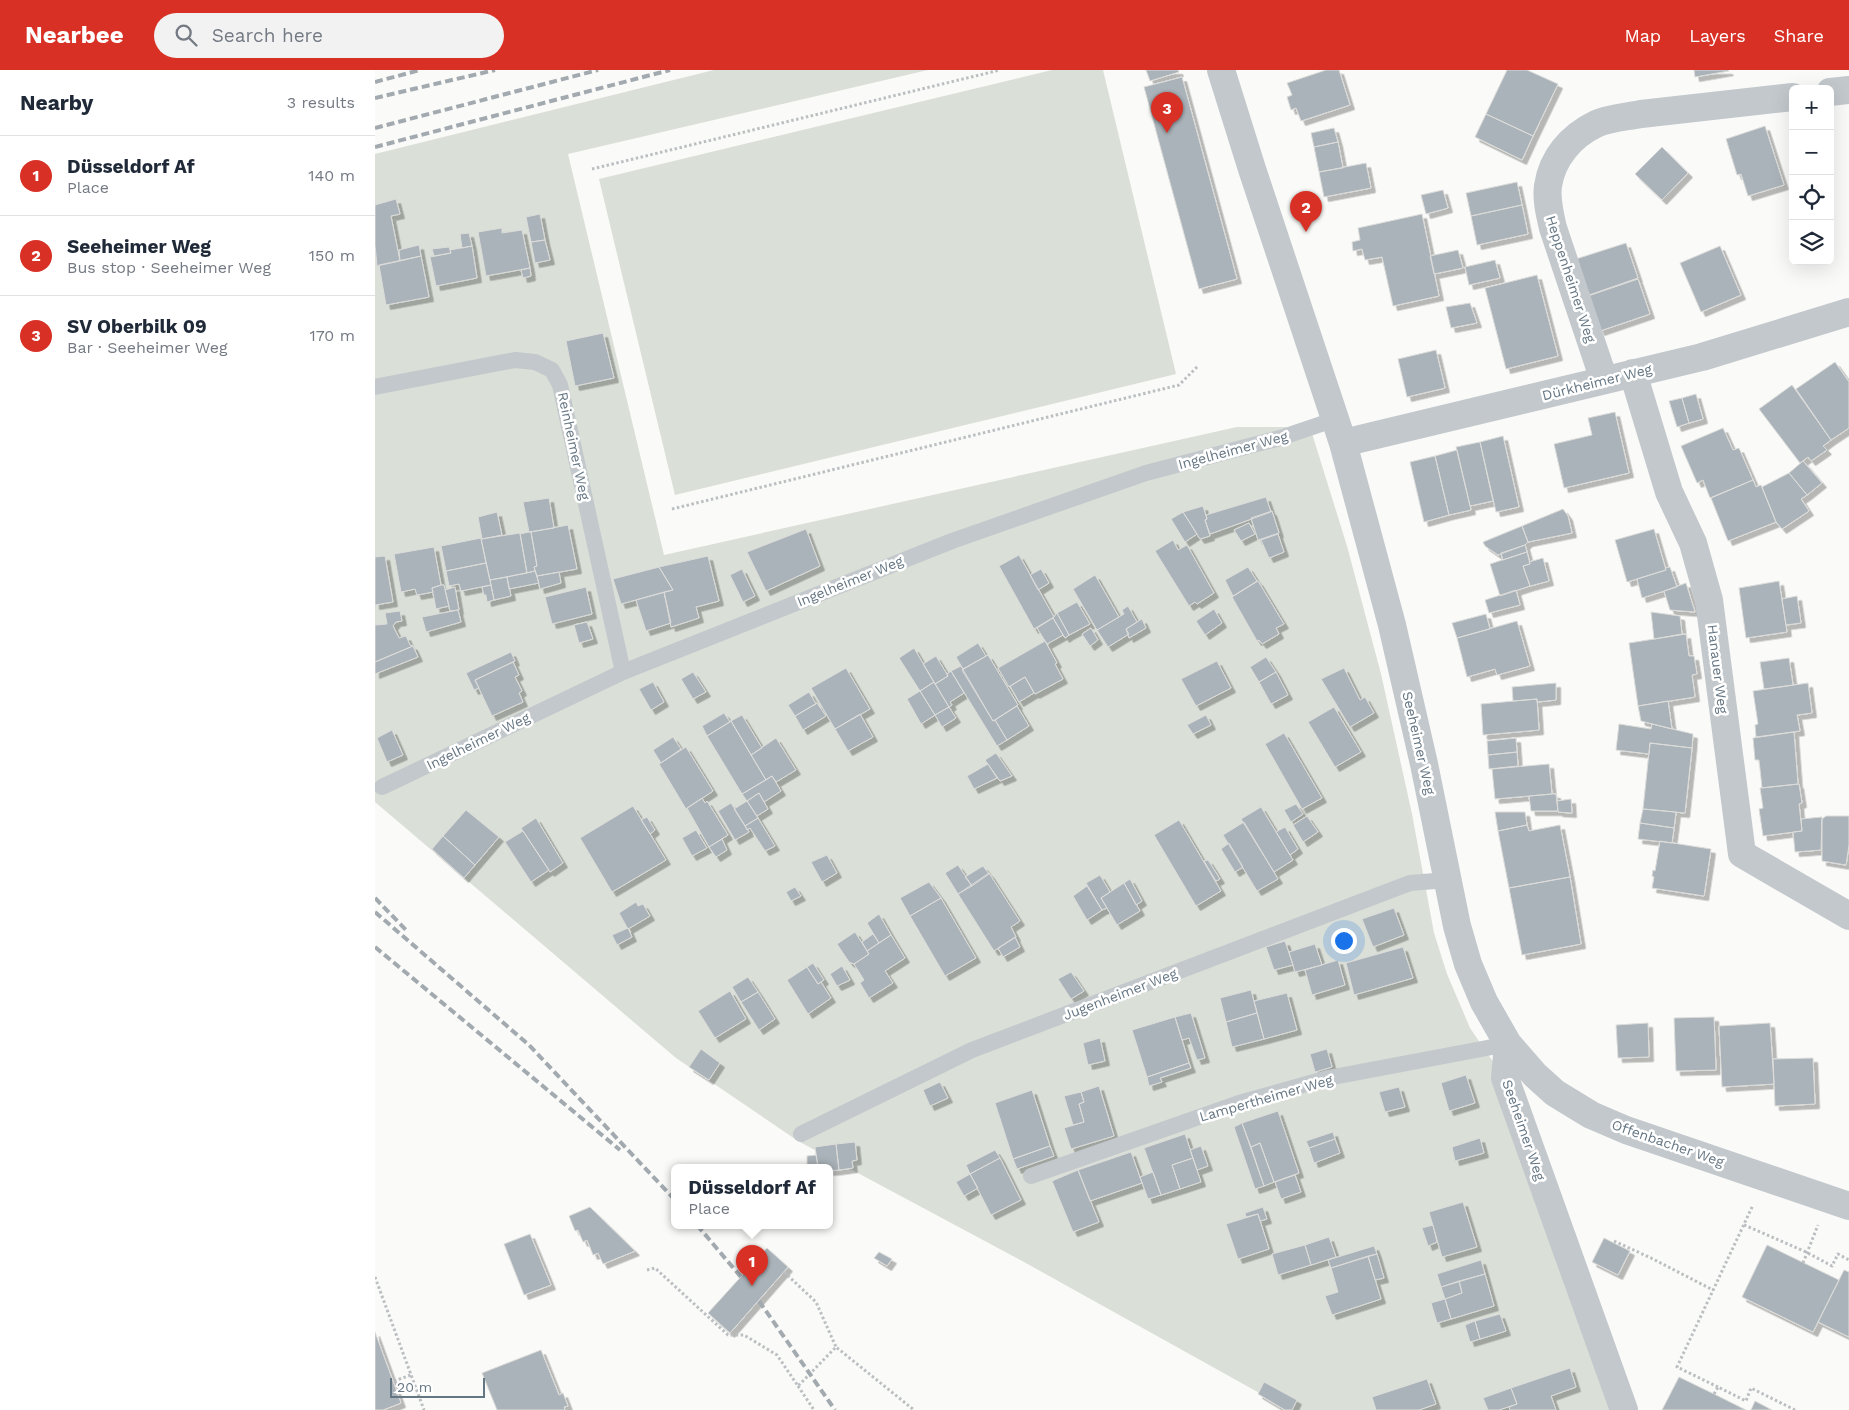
<!DOCTYPE html>
<meta charset="utf-8">
<style>
body{margin:0;font-family:"Work Sans",sans-serif;background:#f2f2f3;color:#1f2937}
.controls{position:absolute;right:15px;top:15px;display:grid;overflow:hidden;border-radius:8px;box-shadow:0 5px 20px #0002}
.controls button{width:45px;height:45px;display:grid;place-items:center;padding:0;border:0;border-bottom:1px solid #e0e1e3;background:#fff;color:#1f2937;font:25px sans-serif}
.scale{position:absolute;left:15px;bottom:12px;width:95px;box-sizing:border-box;padding-left:5px;border:2px solid #657683;border-top:0;font-size:14px;line-height:18px;white-space:nowrap;color:#657683;-webkit-text-stroke:4px #fff;paint-order:stroke}
.you{position:absolute;left:968px;top:870px;width:18px;height:18px;margin:-12px;border:4px solid #fff;border-radius:50%;background:#1a73e8;box-shadow:0 0 0 8px #1a73e833}
.badge{display:grid;place-items:center;width:32px;height:32px;border-radius:50%;background:#d93025;color:#fff;font-size:16px;font-weight:700}
.pin{position:absolute;translate:-50% -41px;filter:drop-shadow(0 1px 2px #0008)}
.pin::after{content:'';position:absolute;top:26px;width:18px;height:15px;background:inherit;clip-path:polygon(0 0,100% 0,50% 100%)}
.popup{position:absolute;left:296px;top:1094px;width:162px;height:65px;box-sizing:border-box;display:grid;place-content:center;border-radius:8px;background:#fff;filter:drop-shadow(0 1px 4px #0005);font-size:16px;white-space:nowrap;color:#747a83}
.popup b{font-size:19px;color:#1f2937}
.popup::after{content:'';position:absolute;left:50%;top:100%;margin-left:-10px;border:10px solid transparent;border-top-color:#fff}
.list{margin:0;padding:0;list-style:none}
h2{display:flex;justify-content:space-between;align-items:center;height:65px;margin:0;padding:0 20px;font-size:21px}
h2 small{font-size:16px;font-weight:400;color:#747a83}
.list li{display:grid;grid-template-columns:32px 1fr auto;gap:15px;align-items:center;box-sizing:border-box;height:80px;padding:0 20px;border-top:1px solid #e0e1e3}
.list b{display:block;font-size:19px;white-space:nowrap}
.list p{margin:0;font-size:16px;white-space:nowrap;color:#747a83}
.list em{font-size:16px;font-style:normal;color:#747a83}
.icon{flex:none;width:28px;height:28px;fill:none;stroke:currentColor;stroke-width:2;stroke-linecap:round;stroke-linejoin:round}
.map{position:relative;flex:none;width:1474px;height:1340px;overflow:hidden}
header{display:flex;align-items:center;gap:30px;box-sizing:border-box;height:70px;padding:0 25px;background:#d93025;color:#fff}
header strong{font-size:24px}
nav{display:flex;gap:28px;margin-inline-start:auto;font-size:18px}
.search{width:350px;height:45px;background:#f2f2f3;display:flex;align-items:center;gap:12px;box-sizing:border-box;padding:0 18px;border-radius:28px;color:#747a83;font-size:19px}
main{display:flex}
aside{flex:1;background:#fff}
.map>svg:first-child{display:block}
</style>
<header>
<strong>Nearbee</strong>
<div class="search"><svg class="icon" aria-label="search" viewBox="0 0 24 24"><circle cx="10" cy="10" r="6"/><path d="M15 15l6 6"/></svg>Search here</div>
<nav><a>Map</a><a>Layers</a><a>Share</a></nav>
</header>
<main>
<aside>
<h2>Nearby<small>3 results</small></h2>
<ul class="list">
<li><span class="badge">1</span><div><b>Düsseldorf Af</b><p>Place</p></div><em>140 m</em></li>
<li><span class="badge">2</span><div><b>Seeheimer Weg</b><p>Bus stop · Seeheimer Weg</p></div><em>150 m</em></li>
<li><span class="badge">3</span><div><b>SV Oberbilk 09</b><p>Bar · Seeheimer Weg</p></div><em>170 m</em></li>
</ul>
</aside>
<div class="map">
<svg width="1474" height="1340" viewBox="0 0 1474 1340">
<defs>
<filter id="shadow"><feDropShadow dx="4.5" dy="4.5" stdDeviation="0" flood-color="#0004"/></filter>
</defs>
<rect width="100%" height="100%" fill="#fafaf8"/>
<path fill="#dadfd7" d="M339 0H553L193 84 289 485 862 357H935L972 476 1006 604 1037 744 1059 863 1072 904 1095 958 1121 996 1248 1340H915L649 1192 423 1071 301 988 0 732V84Z
M677 0H728L801 304 300 425 224 109Z"/>
<path fill="#aab3b9" stroke="#dcdcda" filter="url(#shadow)" d="M771 0H803L804 2 775 11Z
M951 0H964L975 35 926 51 921 38 916 40 912 27 917 25 912 13Z
M1132 0H1152L1183 14 1158 66 1111 44Z
M1319 0H1353L1354 1 1320 7Z
M807 7 862 209 824 219 769 17Z
M1111 44 1158 66 1147 90 1100 67Z
M1390 56 1409 115 1373 126 1366 104 1362 105 1351 69Z
M959 58 963 72 939 77 936 63Z
M963 72 968 98 944 102 939 77Z
M1287 77 1313 103 1287 130 1260 104Z
M991 93 996 118 949 127 944 102Z
M1142 112 1147 135 1096 146 1091 123Z
M1068 120 1073 138 1051 144 1046 125Z
M21 129 25 144 16 146 25 191 2 196 0 175V135Z
M1147 135 1153 164 1102 175 1096 146Z
M165 144 170 170 156 172 151 147Z
M1047 144 1064 226 1018 236 1007 187 990 190 987 179 978 181 977 172 985 170 983 158Z
M127 158V163L147 160 155 198 111 206 103 162Z
M94 163 97 176 87 178 85 164Z
M170 170 175 190 160 193 156 172Z
M1251 173 1263 208 1214 225 1201 189Z
M44 175 46 186 25 191 24 180Z
M97 176 102 208 61 216 55 187 76 183 75 180Z
M1345 176 1366 225 1326 242 1305 193Z
M74 177 76 183 59 186 57 179Z
M1083 180 1088 198 1059 204 1055 186Z
M46 186 54 227 11 235 4 195Z
M1120 190 1125 208 1094 215 1090 197Z
M155 198 156 206 148 208 146 200Z
M1162 205 1183 286 1131 299 1110 218Z
M1263 209 1275 244 1225 261 1213 226Z
M1095 233 1102 253 1076 258 1071 237Z
M228 263 239 308 200 316 191 271Z
M1061 280 1070 318 1032 327 1023 289Z
M1460 292 1474 312V358L1456 370 1421 319Z
M1417 315 1456 370 1448 376 1452 380 1436 391 1433 387 1425 393 1384 339Z
M1321 324 1328 349 1314 353 1307 328Z
M1307 328 1314 353 1302 357 1294 331Z
M1240 342 1254 403 1189 418 1179 374 1217 365 1213 348Z
M1348 358 1358 380 1364 378 1378 410 1335 428 1328 410 1322 413 1306 376Z
M1128 366 1144 437 1121 442 1105 372Z
M1105 372 1118 431 1095 436 1081 377Z
M1082 380 1096 440 1074 445 1060 386Z
M1060 386 1074 445 1049 452 1035 392Z
M1428 391 1447 413 1432 425 1414 403Z
M1414 403 1432 425 1426 429 1434 441 1407 459 1401 452 1387 417Z
M1378 410 1381 417 1386 415 1401 452 1353 471 1336 428Z
M891 427 896 442 835 464 830 450 832 449 831 445Z
M174 428 179 458 154 462 148 432Z
M828 436 832 449 830 450 835 466 825 469 808 442Z
M1188 439 1193 446 1197 463 1153 472 1147 456Z
M897 441 904 463 883 470 876 448Z
M122 442 127 465 107 469 103 447Z
M808 442 822 464 810 472 796 449Z
M874 453 880 464 866 471 859 460Z
M193 455 202 499 162 506 159 497 162 496 156 462Z
M1147 456 1153 472 1150 475 1123 485 1110 476 1108 472Z
M431 459 445 496 391 521 372 482Z
M1279 459 1291 500 1252 512 1240 470Z
M154 462H156L162 496 159 497 160 501 152 503 145 464Z
M145 463 152 503 115 510 106 469Z
M903 464 909 482 894 488 886 470Z
M106 468 111 493 71 501 66 476Z
M798 470 803 480 812 475 839 523 822 534 820 532 814 536 780 481Z
M1150 475 1152 482 1128 490 1126 483Z
M59 477 66 515 57 518 58 522 42 525 40 519 26 522 19 484Z
M1152 482 1155 494 1148 496 1155 516 1125 526 1115 494Z
M644 485 679 547 659 559 624 496Z
M10 486 18 532 0 535V487Z
M333 486 344 531 321 537 324 548 296 557 289 522 298 520 284 497Z
M1168 488 1174 511 1155 516 1148 496 1155 494 1154 492Z
M111 493 116 515 86 521 84 514 74 516 71 501Z
M284 497 298 520 246 534 238 509Z
M873 497 882 511 858 526 850 510Z
M1295 497 1302 517 1267 528 1262 509 1291 500 1290 498Z
M367 499 380 526 368 532 355 505Z
M666 499 674 513 663 520 655 505Z
M160 501 164 513 134 519 132 507Z
M184 502 186 513 165 519 162 506Z
M720 505 744 547 722 560 698 519Z
M132 507 136 526 119 530 115 510Z
M883 511 909 554 901 558 904 564 887 574 884 570 882 571 857 527Z
M1404 511 1412 562 1371 568 1364 518Z
M1311 513 1320 542 1295 540 1289 521Z
M66 515H69L74 536 61 539 57 518Z
M116 515 119 530 112 532 111 525H109L107 517Z
M80 517 84 540 75 541 70 520Z
M211 517 217 544 177 554 170 527Z
M1141 520 1145 535 1114 543 1110 530Z
M289 522 296 553 271 561 261 530Z
M1422 526 1426 553 1411 555 1407 529Z
M702 532 715 554 694 565 682 543Z
M753 536 762 552 751 559 754 564 733 577 722 560 749 544 747 540Z
M839 539 847 553 830 565 821 551Z
M83 540 86 552 51 562 47 547Z
M25 541 27 551 21 552 18 556 24 568 31 566 35 575 38 576 0 592V555L12 554 10 543Z
M1276 542 1305 546 1307 564 1279 569Z
M682 543 694 565 690 568 678 548Z
M1111 544 1115 559 1082 568 1077 553Z
M678 548 688 565 672 574 662 558Z
M767 549 771 558 754 568 751 559Z
M1142 551 1155 596 1122 605 1120 599 1092 607 1082 568Z
M212 552 218 569 204 573 199 555Z
M716 558 723 570 715 576 707 564Z
M1311 564 1314 586H1319L1322 604 1317 605 1320 627 1263 636 1254 573Z
M670 571 682 593 680 594 688 609 660 624 650 607 634 617 623 598Z
M603 573 611 586 588 599 581 587Z
M38 576 43 587 0 604V592Z
M539 578 559 612 545 621 524 588Z
M136 582 140 591 100 610 104 618 99 620 91 603Z
M613 585 643 635 618 651 587 600Z
M561 586 573 606 560 614 548 594Z
M891 587 901 602 884 612 875 597Z
M1414 588 1418 615 1389 619 1385 592Z
M842 591 856 618 821 636 806 609Z
M138 592 144 605 140 607 147 621 144 623 148 632 117 646 100 610Z
M586 596 618 651 620 650 632 670 622 676 576 601Z
M471 598 495 639 460 659 436 618Z
M969 598 985 630 990 627 999 643 975 657 946 609Z
M576 601 589 623 575 632 577 635 574 637 560 614 573 606 572 604Z
M318 602 331 622 318 629 306 609Z
M901 602 913 625 896 634 884 612Z
M650 607 659 623 644 632 635 616Z
M278 612 289 632 276 640 264 619Z
M559 612 574 637 560 645 545 621Z
M1181 613V630L1162 632V629L1138 631 1137 617Z
M1433 613 1437 643 1422 645 1425 661 1381 667 1380 655 1383 654 1378 621Z
M545 621 560 645 546 654 532 629Z
M434 622 441 634 420 646 413 635Z
M1162 629 1164 660 1108 665 1106 634Z
M1293 631 1297 659 1266 651 1263 636Z
M442 633 451 646 428 660 420 646Z
M642 636 654 656 632 670 620 650Z
M574 637 581 648 567 657 560 645Z
M959 637 986 682 960 697 933 652Z
M349 643 355 652 332 666 327 656Z
M485 644 498 667 473 681 460 659Z
M367 645 387 678 376 685 356 651Z
M831 645 836 655 818 664 812 655Z
M356 651 391 710 367 724 332 666Z
M1244 654 1276 659 1277 654 1318 664 1317 678 1275 673 1274 684 1241 680Z
M17 660 28 685 12 692 2 668Z
M1419 662 1423 714 1387 718 1384 690H1380L1378 668Z
M909 663 947 728 927 739 890 674Z
M298 667 306 679 286 693 278 680Z
M401 668 421 700 401 712 397 706 391 710 376 685Z
M1141 668 1142 682 1113 685 1112 671Z
M1275 673 1317 678 1310 743 1268 739Z
M311 677 338 721 311 739 284 694Z
M1142 682 1143 696 1114 699 1113 685Z
M621 683 637 706 625 711 610 690Z
M613 694 622 708 599 719 592 706Z
M1174 694 1177 724 1120 729 1117 699Z
M397 706 406 721 389 732 384 723 372 731 367 724Z
M1424 714 1427 733 1424 734 1427 761 1388 766 1384 739 1388 738 1385 718Z
M384 723 393 739 382 746 372 731Z
M1177 724H1181L1183 741H1156L1154 726Z
M327 728 330 733 332 731 353 765 334 777 312 738Z
M1196 729 1197 743 1183 742 1182 731Z
M372 731 383 748 370 756 359 739Z
M356 733 374 762 360 770 343 741Z
M921 734 928 744 916 752 909 740Z
M258 736 291 790 237 822 205 768Z
M886 737 918 790 899 802 866 749Z
M1268 739 1301 742 1299 758 1265 753Z
M91 740 124 767 100 795 68 766Z
M1120 742H1150L1152 755 1123 761Z
M932 746 943 762 928 772 918 755Z
M1451 746H1474V775L1471 795 1447 791V749Z
M272 747 280 760 275 764 266 750Z
M1447 747 1446 780 1420 782 1418 762 1427 761 1426 749Z
M161 748 188 793 175 802 146 758Z
M383 748 400 776 390 781 375 758 372 760 370 756Z
M804 750 846 821 821 836 779 765Z
M869 752 903 809 882 821 848 765Z
M1265 753 1299 758 1297 773 1263 769Z
M1152 755 1154 761 1185 755 1195 807 1134 818 1123 761Z
M910 757 923 779 915 785 901 762Z
M321 760 332 778 317 786 307 768Z
M148 761 174 800 156 812 130 772Z
M68 766 100 795 89 808 57 779Z
M347 769 352 780 341 787 334 777Z
M1285 771 1336 779 1329 826 1277 818 1279 807 1277 806 1278 800 1280 801Z
M854 773 868 797 860 802 846 779Z
M452 785 462 803 447 812 436 792Z
M833 790 845 809 841 811 829 791Z
M583 795 597 816 583 824 570 803Z
M608 796 614 804 597 816 590 807Z
M614 803 645 851 636 857 641 867 619 881 583 824Z
M725 805 735 822 726 828 732 838 727 840 711 813Z
M1195 807 1206 874 1147 885 1134 818Z
M755 809 767 831 761 835 749 813Z
M554 812 566 828 535 846 525 828Z
M749 813 765 841 742 855 726 828Z
M712 816 727 840 712 850 698 826Z
M420 817 426 826 416 831 411 822Z
M566 828 601 888 570 906 535 846Z
M261 832 263 836 268 834 275 846 253 859 244 843Z
M1019 838 1029 865 998 877 987 849Z
M504 844 516 865 504 873 492 853Z
M253 858 257 867 242 875 237 865Z
M480 862 494 884 479 894 474 892 462 874Z
M498 864 504 873 492 881 487 872Z
M516 865 530 888 510 901 518 913 494 928 485 913 489 910 479 894 494 884 492 881Z
M640 867 645 877 628 887 623 878Z
M910 871 918 895 899 900 891 877Z
M940 874 947 895 920 902 914 882Z
M1028 877 1038 908 979 925 971 893Z
M963 890 970 915 937 925 930 900Z
M438 893 449 910 443 914 432 897Z
M467 896 475 910 462 916 455 904Z
M432 897 443 914 446 912 456 928 433 944 412 910Z
M696 902 709 921 696 929 683 909Z
M373 907 383 922 366 932 357 917Z
M876 920 882 943 851 952 845 928Z
M355 921 371 949 340 968 323 941Z
M383 922 400 949 384 960 366 932Z
M912 923 922 960 889 969 879 931Z
M816 943 830 988 822 990 814 968 807 970 800 947Z
M882 943 889 969 857 977 851 952Z
M800 947 814 993 772 1007 757 960Z
M1339 947 1341 1000 1301 1001 1299 948Z
M1273 953 1274 987 1243 988 1241 955Z
M1395 953 1399 1014 1347 1017 1344 956Z
M725 968 730 991 713 995 708 973Z
M326 979 345 993 334 1010 314 997Z
M952 979 957 997 940 1002 935 984Z
M1438 988 1440 1034 1400 1036 1398 989Z
M814 993 816 998 785 1008 787 1012 774 1016 772 1007Z
M1091 1005 1100 1033 1074 1041 1066 1013Z
M565 1012 573 1028 555 1036 548 1020Z
M724 1016 739 1066 696 1079 689 1058 709 1052 704 1034 709 1032 706 1022Z
M1024 1017 1030 1037 1010 1042 1004 1022Z
M657 1020 675 1076 638 1089 620 1033Z
M706 1022 709 1032 704 1034 709 1052 698 1055 689 1026Z
M903 1041 924 1103 899 1112 885 1073 876 1077 867 1053Z
M867 1053 889 1116 880 1119 859 1057Z
M958 1062 960 1069 934 1078 931 1071Z
M810 1064 818 1088 797 1095 805 1119 786 1125 769 1078Z
M1105 1068 1109 1083 1080 1091 1077 1077Z
M960 1069 965 1083 939 1093 934 1078Z
M480 1072 482 1090 477 1091 478 1098 464 1100 461 1074Z
M885 1073 899 1112 889 1116 876 1077Z
M461 1074 464 1100 454 1101V1097H443L440 1077Z
M675 1076 679 1086 642 1099 638 1089Z
M826 1076 833 1096 822 1100 815 1080Z
M620 1080 625 1088 595 1104 591 1095Z
M756 1082 767 1113 715 1131 703 1100Z
M441 1085 443 1097H432V1086Z
M625 1088 646 1130 616 1145 595 1104Z
M818 1088 826 1112 805 1119 797 1095Z
M703 1100 724 1152 698 1162 677 1111Z
M778 1102 786 1125 773 1129 765 1107Z
M595 1104 603 1118 589 1126 581 1112Z
M920 1105 926 1122 906 1129 900 1112Z
M1088 1132 1102 1177 1067 1187 1054 1142Z
M215 1137 260 1181 228 1194 223 1183 218 1185 212 1170 208 1172 203 1160 200 1161 194 1146Z
M888 1137 892 1149 885 1151 883 1144 871 1147 870 1143Z
M883 1144 894 1179 863 1189 851 1154Z
M1058 1155 1062 1172 1053 1176 1047 1158Z
M155 1164 176 1215 149 1225 129 1174Z
M954 1167 961 1187 936 1195 930 1175Z
M1229 1168 1255 1181 1243 1205 1217 1192Z
M930 1175 936 1195 903 1205 897 1184Z
M1392 1175 1464 1210 1438 1262 1367 1227Z
M999 1176 1002 1184 956 1198 953 1190Z
M392 1178 413 1197 355 1263 333 1243Z
M504 1182 517 1189 512 1196 499 1188Z
M1002 1184 1009 1208 1000 1210 993 1186Z
M993 1186 1006 1229 957 1245 950 1226 963 1222 956 1198Z
M1106 1190 1110 1204 1066 1217 1062 1204Z
M1469 1200 1474 1202V1267L1443 1252Z
M1110 1204 1119 1236 1076 1249 1070 1229 1087 1223 1084 1211Z
M1084 1211 1087 1223 1070 1229 1066 1217Z
M1070 1229 1076 1249 1062 1253 1056 1233Z
M1125 1244 1131 1261 1105 1269 1100 1251Z
M1100 1251 1105 1269 1095 1272 1090 1255Z
M0 1262 26 1333 8 1340H0Z
M166 1280 184 1325 188 1323 193 1336 189 1337 190 1340H122L107 1303Z
M1195 1298 1201 1317 1176 1326 1181 1340H1135L1134 1337 1142 1334 1136 1318Z
M1304 1307 1339 1324 1371 1340H1287Z
M1052 1309 1061 1334 1044 1340H1001L997 1327Z
M889 1312 922 1330 917 1340H910L883 1324Z
M1136 1318 1142 1334 1124 1340H1113L1108 1328Z
M1380 1331 1397 1340H1376Z"/>
<g fill="none" stroke-linecap="round" stroke-linejoin="round">
<path stroke="#bbbfc2" stroke-width="3" stroke-dasharray="2.5 2.5" stroke-linecap="butt" d="M217 99 625 0
M297 439 804 315 823 296
M1369 1155 1431 1182 1457 1196 1463 1184 1474 1190
M1239 1171 1276 1188 1338 1220
M1428 1193 1443 1155
M272 1200 280 1198 353 1265H369L402 1285 423 1316 461 1277 539 1340
M409 1202 441 1232 461 1277
M0 1207 49 1340
M19 1311 36 1305
M423 1316 439 1340
M1343 1317 1302 1297 1378 1135
M1339 1324 1343 1317 1371 1331 1376 1318 1420 1340"/>
<path stroke="#c3c8cc" stroke-width="16" d="M0 317 140 290 160 292 177 300 185 315 248 602
M7 717 248 602 577 471 771 403 905 368 961 349
M426 1064 597 980 1035 813 1073 810
M656 1106 864 1033 953 1008 1133 974"/>
<path stroke="#c3c8cc" stroke-width="28" d="M846 0 877 99 968 373 1017 555 1049 694 1082 856 1093 894 1109 932 1133 974 1160 1005 1180 1023 1216 1045 1251 1060 1474 1136
M1455 22 1474 20
M1258 303 1294 422 1318 473 1334 530 1367 784 1474 846
M1229 310 1178 158C1175 145 1171 130 1173 116 1177 88 1196 66 1221 54 1234 48 1251 47 1266 44L1418 27
M968 373 1327 287 1474 242
M1133 974 1130 1008 1249 1340"/>
<path stroke="#a2aab0" stroke-width="4" stroke-dasharray="8 4" stroke-linecap="butt" d="M0 12 45 0
M0 28 120 0
M0 58 223 0
M0 77 295 0
M0 828 33 862
M0 842 154 975 300 1130
M0 877 245 1080
M322 1155 366 1207
M384 1231 460 1340"/>
</g>
<g text-anchor="middle" dominant-baseline="central" stroke-width="5" stroke-linejoin="round" paint-order="stroke">
<g font-size="14" fill="#657683" stroke="#fff">
<text transform="translate(1196 209) rotate(72)">Heppenheimer Weg</text>
<text transform="translate(1222 312) rotate(-14)">Dürkheimer Weg</text>
<text transform="translate(199 376) rotate(78)">Reinheimer Weg</text>
<text transform="translate(858 380) rotate(-15)">Ingelheimer Weg</text>
<text transform="translate(475 511) rotate(-22)">Ingelheimer Weg</text>
<text transform="translate(1343 599) rotate(83)">Hanauer Weg</text>
<text transform="translate(103 671) rotate(-26)">Ingelheimer Weg</text>
<text transform="translate(1044 673) rotate(77)">Seeheimer Weg</text>
<text transform="translate(745 924) rotate(-21)">Jugenheimer Weg</text>
<text transform="translate(891 1028) rotate(-16)">Lampertheimer Weg</text>
<text transform="translate(1149 1060) rotate(71)">Seeheimer Weg</text>
<text transform="translate(1293 1073) rotate(19)">Offenbacher Weg</text>
</g>
</g>
</svg>
<div class="controls">
<button>+</button>
<button>−</button>
<button><svg class="icon" aria-label="locate" viewBox="0 0 24 24"><circle cx="12" cy="12" r="6"/><path d="M12 2v4M12 18v4M2 12h4M18 12h4"/></svg></button>
<button><svg class="icon" aria-label="layers" viewBox="0 0 24 24"><path d="M12 4l9 5-9 5-9-5zM3 14l9 5 9-5"/></svg></button>
</div>
<div class="scale">20 m</div>
<div class="you"></div>
<div class="pin badge" style="left:377px;top:1216px">1</div>
<div class="popup"><b>Düsseldorf Af</b>Place</div>
<div class="pin badge" style="left:931px;top:162px">2</div>
<div class="pin badge" style="left:792px;top:63px">3</div>
</div>
</main>
